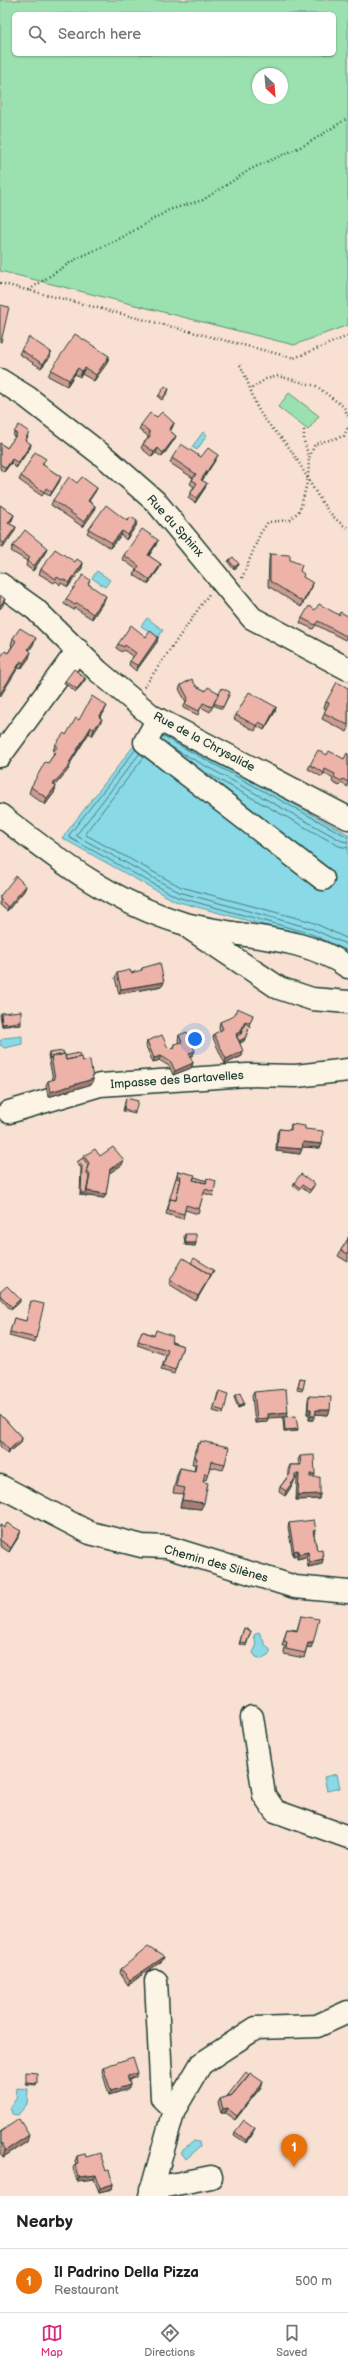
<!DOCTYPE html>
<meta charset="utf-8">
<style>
body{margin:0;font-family:"Balsamiq Sans",sans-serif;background:#f2f2f2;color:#222}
.compass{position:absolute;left:252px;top:68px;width:36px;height:36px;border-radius:50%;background:#fff;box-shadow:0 1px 3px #0004;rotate:154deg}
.you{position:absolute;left:195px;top:1039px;width:14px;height:14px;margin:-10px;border:3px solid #fff;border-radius:50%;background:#1a73e8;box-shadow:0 0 0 6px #1a73e833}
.badge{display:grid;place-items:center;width:26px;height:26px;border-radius:50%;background:#db2777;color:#fff;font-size:13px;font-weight:700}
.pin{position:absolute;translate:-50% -33px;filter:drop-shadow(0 1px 2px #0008)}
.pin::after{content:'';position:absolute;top:21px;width:14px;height:12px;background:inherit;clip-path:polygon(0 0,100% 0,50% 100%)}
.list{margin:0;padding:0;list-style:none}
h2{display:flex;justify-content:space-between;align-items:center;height:52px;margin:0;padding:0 16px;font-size:17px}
h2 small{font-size:13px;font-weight:400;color:#767676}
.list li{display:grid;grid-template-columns:26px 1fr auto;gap:12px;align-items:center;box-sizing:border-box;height:64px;padding:0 16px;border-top:1px solid #e0e0e0}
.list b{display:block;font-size:15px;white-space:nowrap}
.list p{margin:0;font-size:13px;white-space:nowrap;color:#767676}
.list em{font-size:13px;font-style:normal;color:#767676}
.icon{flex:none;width:22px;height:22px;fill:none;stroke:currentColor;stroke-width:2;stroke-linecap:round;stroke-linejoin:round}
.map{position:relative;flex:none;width:348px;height:2196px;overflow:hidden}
.search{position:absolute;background:#fff;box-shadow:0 1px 3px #0004;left:12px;right:12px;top:12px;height:44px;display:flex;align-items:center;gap:10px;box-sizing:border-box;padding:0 14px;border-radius:6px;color:#767676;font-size:15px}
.sheet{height:116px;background:#fff}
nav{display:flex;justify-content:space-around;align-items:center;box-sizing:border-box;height:56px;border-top:1px solid #e0e0e0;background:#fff;font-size:11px;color:#767676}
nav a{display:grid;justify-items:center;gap:2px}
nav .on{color:#db2777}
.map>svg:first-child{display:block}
</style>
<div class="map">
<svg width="348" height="2196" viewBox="0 0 348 2196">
<rect width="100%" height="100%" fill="#f8e1d3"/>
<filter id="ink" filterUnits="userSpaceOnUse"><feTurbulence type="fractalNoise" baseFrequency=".025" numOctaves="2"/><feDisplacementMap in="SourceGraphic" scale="8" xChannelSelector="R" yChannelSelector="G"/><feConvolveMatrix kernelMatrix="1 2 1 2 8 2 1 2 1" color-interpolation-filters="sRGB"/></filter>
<g filter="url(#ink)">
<path fill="#9be1af" stroke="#5d8f72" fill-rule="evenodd" d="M0 0H348V325L294 345 0 271ZM14 14H334V54H14ZM258 74H282V98H258Z
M289 393 319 416 308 430 278 407Z"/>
<path fill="#8ad9e7" stroke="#5f9b9f" d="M203 432 207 435 197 450 192 447Z
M97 571 110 580 105 587 92 578Z
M147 618 163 630 158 637 141 626Z
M150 725 348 834V955L308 937 175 901 62 838Z
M22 1036V1044L5 1048 0 1045V1041L4 1038Z
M259 1632 265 1644 271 1651 268 1656 262 1659 256 1657 253 1653 256 1646 254 1635Z
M337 1774 340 1788 327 1791 324 1777Z
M17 2088 28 2089 27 2104 18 2115 12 2114 10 2107 16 2099Z
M194 2141 199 2142 200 2147 186 2159 181 2152Z"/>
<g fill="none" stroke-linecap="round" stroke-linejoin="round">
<path stroke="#4a7b7c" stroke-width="1" d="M162 736 348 837
M171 747 342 841 348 842
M136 749 69 835 70 838 177 897 309 933 348 951
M140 753 77 834V836L179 892 310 928 348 945
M144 757 86 832V835L181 887 312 922 348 939
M203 771 339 846 348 848"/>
<defs>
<path id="minor" d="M0 380 27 397 107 459 156 502 252 618 348 669
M0 584 35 609 98 671 152 716 348 818
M158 719 145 742 323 879
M0 756 78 650
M0 815C57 859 111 902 182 923 235 938 302 934 348 967
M191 929 279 988 312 999 348 1002
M9 1112 100 1085 247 1075 296 1076 348 1070
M0 1486 90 1533 142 1546 167 1547 295 1587 348 1592
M252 1717 264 1795 275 1811 348 1837
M156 1981 162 2098 174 2110
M151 2189 211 2177
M150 2196 174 2110 201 2064 256 2028 317 2026 348 2012"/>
</defs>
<use href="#minor" stroke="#1f3d34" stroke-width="25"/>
<path stroke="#1f3d34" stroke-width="2.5" stroke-dasharray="1 3" stroke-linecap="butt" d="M0 283 294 358 348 336
M29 290 74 260 121 238 169 210 203 200 251 169 307 144 348 118
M240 365C247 378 251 392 256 405 264 423 282 436 292 452 308 475 323 515 348 528
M252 388 266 379 278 376 316 386 344 407 348 416
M304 430V441L309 457
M242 578 260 534 268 522 290 520 300 510 308 479 309 458 315 444 344 436 348 427
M144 687 209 594"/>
<use href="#minor" stroke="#fcf5e5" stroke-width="22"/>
</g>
<path fill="#cc9a91" stroke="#1f3d34" d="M21 350 51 352 50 357 41 368 19 354Z
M109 356 107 363 94 381 82 374 80 377 75 374 67 386 48 376 51 370Z
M169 389 168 392 162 400 158 397 159 395Z
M157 417 174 423 172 428 170 431 176 436 174 440 162 457 156 453 152 457 141 448 143 444 148 438 147 435 139 430 141 425Z
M14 432 28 436 26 441 31 444 30 448 16 468 11 463 4 472 0 469V443L7 448 15 437 13 436Z
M201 457 216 459 202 480 205 488 195 503 188 498 190 494 194 487 190 484 193 478 170 463 172 458Z
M44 464 43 465 61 477 59 482 50 496 44 493 42 496 19 480 21 476Z
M77 483 97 488 95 492 89 501 95 506 94 511 83 527 51 505 53 500Z
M0 505 14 515 12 520 9 524 16 527 14 532 3 548 0 546Z
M127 521H137L136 526 126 540 121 535 110 548 87 533 89 529Z
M156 545 149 556 161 564 159 569 148 584 134 575 136 569 122 559 124 555Z
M13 546 45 553 33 571 26 566 27 561 11 551Z
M270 554 290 560 303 577 312 587 301 607 268 586 269 559Z
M229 560 239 564 238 566 234 570 228 562Z
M75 562 83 563 82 568 68 587 61 583 60 585 56 581 54 583 39 574 41 569Z
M89 584 104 601 92 619 75 608 74 610 64 604 66 599Z
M315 610 339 615 348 616V634L345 640 316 625 313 629 300 623 302 618Z
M146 637H158L157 642 136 671 129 665 130 661 133 657 124 650 122 652 116 648 118 644Z
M13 638 33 645 29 650V658L21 669 18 668 8 653 12 646 11 645Z
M85 678V680L76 692 64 683 65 681Z
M181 685 196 686 206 691 229 695 222 709 213 705 214 704 210 712 201 707 198 715 183 708 186 702 179 689Z
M348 688V730L347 732 322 719 326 709 324 708 326 702Z
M276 707 275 712 264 730 257 726 255 731 234 719 236 715Z
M104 712 100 718 102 719 99 725 92 736 89 733 70 763 68 770 55 785 56 786 54 793 45 805 29 793 31 787 51 759 54 752 53 751 55 745 66 735 79 720Z
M348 754V787L341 783 339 786 332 782 333 779 324 773 322 777 308 769 310 765 327 755 344 759Z
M26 886 24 891 7 911 0 905V896Z
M142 968 164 982 162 986 119 994 115 978 117 973H131L141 971Z
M1 1013 21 1025 2 1026 0 1015Z
M253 1015 249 1025 250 1026 244 1041 240 1043 242 1056 225 1064 213 1038 214 1034 220 1031 219 1027 220 1022Z
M179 1035 193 1055 190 1056 193 1063 191 1068 173 1075 169 1066 159 1060 153 1063 146 1046 147 1041 167 1046 170 1049 173 1047 174 1044 179 1043 178 1040Z
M49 1053 64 1054 65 1056 80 1057 93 1079 92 1084 48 1097 46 1085 48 1081 53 1080 48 1055Z
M126 1098 135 1112V1114L123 1111Z
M291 1124 305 1129 322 1144 320 1148 302 1147 300 1154 276 1151 277 1133 279 1129 290 1130Z
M84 1156H100L122 1165 109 1173 106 1194 104 1198 80 1195 81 1168 77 1164V1162L83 1158Z
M178 1171 194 1177 207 1181V1178L214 1192 213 1196 203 1193 198 1214 185 1210 183 1219 166 1214 169 1203Z
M294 1183 314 1186 309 1193 301 1187 299 1190 293 1186Z
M185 1234 196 1243 195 1246 185 1245 184 1236Z
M348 1237V1262L338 1256 341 1250 348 1239Z
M191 1263 214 1270 196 1301 169 1284 170 1280Z
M0 1292 20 1302 11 1310 0 1298Z
M31 1301 36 1338 35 1343 9 1336 14 1318 26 1321Z
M142 1331 183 1346 174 1374 161 1370 166 1355 137 1345Z
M300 1378 305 1379 302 1391 297 1390Z
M254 1392 268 1418 267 1422 255 1423 252 1396Z
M218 1393 224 1411 223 1414 213 1411Z
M235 1395 243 1406 238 1408 234 1397Z
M309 1396 330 1410 328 1415 315 1414 313 1420H309V1414H307L308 1400Z
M0 1414 22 1438 21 1443 7 1454 0 1446Z
M284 1417 297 1431 284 1432 283 1419Z
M201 1441 225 1464 223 1470 210 1467 206 1480H203L201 1509 180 1507 183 1494 173 1493 177 1474 180 1468 194 1471 195 1464H192L195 1450 198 1443 200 1444Z
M300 1456 315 1474 313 1477 320 1494 319 1499 296 1500 297 1478H295L293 1484 285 1496 279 1492 280 1487 288 1476V1470L290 1465H299L298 1460Z
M289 1523 316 1530 314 1534 317 1550 323 1559 322 1564 308 1567 306 1557 297 1559V1555L293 1556 288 1527Z
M0 1525 4 1528 21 1531 19 1536 9 1552 0 1546Z
M301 1616 311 1648 307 1647 304 1658 284 1654 285 1646H282L287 1629 297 1630Z
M244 1628 251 1631 246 1646 239 1644Z
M164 1957 162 1961 128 1985 120 1973 121 1969Z
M103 2067 136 2077 129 2080 130 2085 128 2089 109 2095 102 2071Z
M261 2087 235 2120 225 2113H221L218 2103 220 2099 227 2097 228 2095Z
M255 2128 254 2130 246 2143 234 2135 235 2132Z
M0 2132 27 2142 3 2157 0 2153Z
M77 2156 86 2157 106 2171 113 2184 112 2189 99 2192 94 2179 77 2181 73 2168 75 2164H76L75 2161Z"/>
<path fill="#a67d76" stroke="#1f3d34" d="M51 352 50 357 41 368 43 364Z
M109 356 107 363 94 381 96 375Z
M78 368 75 374 67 386 69 380Z
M85 368 82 374 80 377 82 371Z
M174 423 172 428 167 435 169 430Z
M176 436 174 440 162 457 163 453Z
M31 444 30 448 16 468 18 463Z
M158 448 156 453 152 457 154 452Z
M218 455 216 459 200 484 201 480Z
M12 459 11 463 4 472 6 468Z
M61 477 59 482 50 496 52 492Z
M207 483 205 488 195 503 197 498Z
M97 488 95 492 86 505 88 501Z
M95 506 94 511 83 527 84 522Z
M14 515 12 520 7 528 8 523Z
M137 521 136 526 126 540 128 535Z
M16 527 14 532 3 548 4 543Z
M122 531 121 535 110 548 112 543Z
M158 540 156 545 146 559 148 555Z
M47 548 45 553 33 571 34 566Z
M83 563 82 568 68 587 69 583Z
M161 564 159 569 148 584 150 580Z
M239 564 238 566 234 570V567Z
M313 583 312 587 301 607 303 602Z
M106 596 104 601 92 619 93 614Z
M5 599 3 605 0 609V606Z
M158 637 157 642 136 671 138 666Z
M36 638 33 645 26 656 28 649Z
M31 652 29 658 21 669 23 663Z
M21 661 18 668 0 697V694Z
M85 678V680L76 692 77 689Z
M107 706 104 712 96 723 99 717Z
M276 707 275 712 264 730 266 726Z
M102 719 99 725 92 736 94 729Z
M91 727 89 733 68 767 71 764 68 770 51 790 53 784 69 763Z
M56 786 54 793 45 805 47 798Z
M26 886 24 891 7 911 8 907Z
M164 982 162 986 119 994 121 989Z
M21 1022V1025L2 1026V1024Z
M241 1031 240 1036 236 1038V1034Z
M245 1038 244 1041 237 1044 238 1042Z
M195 1051 193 1055 187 1058 189 1053Z
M243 1051 242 1056 225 1064 226 1059Z
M161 1056 159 1060 153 1063 154 1058Z
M193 1063 191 1068 173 1075 175 1071Z
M93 1079 92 1084 48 1097 50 1092Z
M303 1142 322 1144 320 1148 301 1147Z
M277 1147 302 1149 300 1154 276 1151Z
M124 1160 122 1165 108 1174 110 1169Z
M87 1191 106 1194 104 1198 80 1195 81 1193H86Z
M186 1243H196L195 1246 185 1245Z
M211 1275 209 1279 196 1301 198 1296Z
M20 1299V1302L11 1310 12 1307Z
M244 1403 243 1406 238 1408 239 1406Z
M308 1409H311L309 1414H307Z
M316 1410H330L328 1415 314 1414Z
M288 1412 287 1417 268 1418 267 1422 255 1423 257 1419 268 1414Z
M311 1416H315L313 1420H309Z
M298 1429 297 1431 284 1432 285 1430Z
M22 1438 21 1443 7 1454 9 1450Z
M295 1474H299L297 1478H293Z
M310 1474H315L313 1478H308Z
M295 1479 293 1484 285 1496 286 1491Z
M320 1494 319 1499 296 1500 298 1495Z
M182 1500 204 1503 201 1509 180 1507Z
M316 1530 314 1534 311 1535 313 1531Z
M21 1531 19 1536 9 1552 11 1548Z
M298 1550 297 1555 293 1556 294 1551Z
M308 1552 306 1557 297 1559 299 1554Z
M323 1559 322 1564 308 1567 310 1562Z
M308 1643H313L311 1648 306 1647Z
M164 1957 162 1961 128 1985 130 1980Z
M138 2073 136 2077 126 2081 127 2076Z
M26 2082 37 2083 36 2085 25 2084Z
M263 2082 261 2087 235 2120 237 2116Z
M130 2085 128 2089 109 2095 111 2091Z
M227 2108 225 2113H221L223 2109Z
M255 2128 254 2130 246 2143V2140Z
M29 2135 27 2142 3 2157 5 2151Z
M96 2175 94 2179 77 2181 79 2177Z
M113 2184 112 2189 99 2192 100 2188Z"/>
<path fill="#edb3a9" stroke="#1f3d34" d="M0 305 9 307 1 342H0Z
M75 334 109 356 96 375 85 368 82 371 78 368 69 380 51 370Z
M29 337 51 352 43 364 21 350Z
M165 386 169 389 163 398 159 395Z
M162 412 174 423 169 430 176 436 163 453 158 448 154 452 143 444 150 436 149 431 141 425 150 413 157 417Z
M19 425 29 432 25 440 31 444 18 463 12 459 6 468 0 464V443L7 448 17 434 14 432Z
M181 444 201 457 208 448 218 455 201 480 207 483 197 498 190 494 197 483 192 480 196 474 172 458Z
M35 452 46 459 42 464 61 477 52 492 46 488 44 492 21 476Z
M69 477 77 483 82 477 97 488 88 501 95 506 84 522 53 500Z
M0 505 14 515 8 523 16 527 4 543 0 541Z
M106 505 127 521 131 517 137 521 128 535 122 531 112 543 89 529Z
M142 529 158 540 148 555 161 564 150 580 136 570 139 566 124 555Z
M25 530 47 548 34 566 27 561 30 558 13 546Z
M55 549 75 562 77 559 83 563 69 583 63 579 62 580 57 577 56 579 41 569Z
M270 554 290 555V560L302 565 300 571 304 574 303 577 313 583 303 602 270 581Z
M233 557 239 564 234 567 229 560Z
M83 575 90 580 88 584 106 596 93 614 77 603 75 605 66 599Z
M0 595 5 599 0 606Z
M319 604 339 615 340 612 348 616V633L346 636 318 621 315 625 302 618 309 606 315 610Z
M131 625 146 637 150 631 158 637 138 666 130 661 136 653 125 645 124 647 118 644Z
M20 628 36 638 28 649 31 652 23 663 21 661 0 694V658L5 651 8 653 16 641 13 638Z
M74 669 85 678 77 689 65 681Z
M192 679 196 686 206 691 208 687 219 693 212 707 203 703 199 711 185 704 188 698 181 685Z
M337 682 348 688V725L324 713 329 703 326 702Z
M222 688 230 692 223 707 214 703Z
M249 692 276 707 266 726 259 722 257 726 236 715Z
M92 696 107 706 99 717 102 719 94 729 91 727 69 763 71 764 53 784 56 786 47 798 31 787 45 762 48 763 55 753 53 752 58 746 55 745 64 733 66 735 76 718 79 720Z
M318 750 327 755 329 751 344 759 347 753 348 754V782L343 779 341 781 334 777 335 774 325 769 324 773 310 765Z
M16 876 26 886 8 907 0 899V896Z
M160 963 164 982 121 989 117 973 130 970 131 973 142 970V968Z
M237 1008 253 1015 250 1023 245 1021 241 1031 236 1034 243 1051 226 1059 214 1034 223 1029 220 1022 234 1016Z
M21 1011V1022L2 1024 1 1013Z
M245 1023 250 1026 245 1038 239 1041 236 1036 241 1034Z
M187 1032 195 1051 189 1053 193 1063 175 1071 171 1062 161 1056 154 1058 147 1041 162 1035 167 1046 170 1049 175 1047 174 1044 182 1042 179 1035Z
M63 1051 64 1054 51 1057 50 1059 49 1053Z
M79 1053 80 1057 66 1060 65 1056Z
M65 1054 66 1060 81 1057 82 1061 90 1060 93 1079 50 1092 48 1081 55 1079 51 1057Z
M126 1098 138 1101 135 1112 124 1109Z
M291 1124 305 1126V1129L323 1131 322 1144 303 1142 302 1149 277 1147 279 1129 291 1130Z
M113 1147 124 1160 110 1169 106 1194 87 1191 90 1175 87 1169 89 1163 84 1156 95 1149 100 1156Z
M83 1158 88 1165 86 1172 89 1177 86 1193H81L82 1166 77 1162Z
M178 1171 195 1175 193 1180 206 1183 207 1178 216 1181 214 1192 205 1189 199 1209 186 1205 184 1214 168 1210 170 1199 176 1200 181 1176H177Z
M301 1174 315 1184 310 1190 302 1185 300 1188 294 1183Z
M194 1177 207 1181 206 1183 193 1180Z
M176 1178 181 1179 176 1200 170 1199 169 1201Z
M185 1234H196V1243H186Z
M348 1239V1254L341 1250Z
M183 1258 211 1275 198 1296 170 1280Z
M194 1258 214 1270 210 1277 211 1275 191 1263Z
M7 1286 20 1299 12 1307 0 1295V1292Z
M31 1301 44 1304 36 1338 10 1332 14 1318 26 1321Z
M156 1330 173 1336 171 1342 183 1346 175 1370 163 1366 168 1350 138 1341 142 1331 154 1336Z
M300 1378 305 1379 303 1389 298 1387Z
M286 1389 288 1412 268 1414V1418L257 1419 254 1392Z
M219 1391 228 1394 224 1411 214 1408Z
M240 1393 244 1403 239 1406 235 1395Z
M309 1396 331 1397 330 1410H316L315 1416H311V1409H308Z
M0 1414 22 1438 9 1450 0 1440Z
M296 1416 298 1429 285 1430 284 1417Z
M201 1441 229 1447 225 1464 211 1461 208 1474 205 1473 203 1482 208 1483 204 1503 182 1500 185 1488 176 1486 180 1468 195 1471 197 1458 195 1457 198 1443 200 1444Z
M314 1455 315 1474H310V1477H320V1494L298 1495 299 1474H295V1479L286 1491 280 1487 290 1474V1465H301L300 1456Z
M314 1520 316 1530 313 1531 317 1550 322 1549 323 1559 310 1562 308 1552 299 1554 298 1550 294 1551 289 1523Z
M7 1523 21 1531 11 1548 0 1540V1525L4 1528Z
M301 1616 319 1619 313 1643H308L305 1653 286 1649 287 1642 284 1641 287 1629 297 1631Z
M244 1628 251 1631 246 1644 240 1642Z
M148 1947 164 1957 130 1980 121 1969Z
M133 2057 138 2073 127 2076 130 2085 111 2091 103 2067Z
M26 2072 37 2073V2083L26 2082Z
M246 2072 249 2075 232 2095 230 2096 228 2095Z
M250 2073 263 2082 237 2116 227 2108 223 2109 220 2099 232 2095Z
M19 2119 29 2135 5 2151 1 2143 0 2144V2132Z
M244 2120 255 2128 246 2140 235 2132Z
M100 2153 106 2171 109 2170 113 2184 100 2188 96 2175 79 2177 75 2164 78 2163 77 2156 85 2154 86 2157Z"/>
</g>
<g text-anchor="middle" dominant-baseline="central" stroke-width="3" stroke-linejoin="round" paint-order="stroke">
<g font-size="12" fill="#1f3d34" stroke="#fcf5e5">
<text transform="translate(175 526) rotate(48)">Rue du Sphinx</text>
<text transform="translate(204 742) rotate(28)">Rue de la Chrysalide</text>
<text transform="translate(177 1080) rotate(-4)">Impasse des Bartavelles</text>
<text transform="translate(216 1564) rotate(16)">Chemin des Silènes</text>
</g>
</g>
</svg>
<svg class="compass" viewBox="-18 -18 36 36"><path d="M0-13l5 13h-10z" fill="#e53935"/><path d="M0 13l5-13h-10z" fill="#767676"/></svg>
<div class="you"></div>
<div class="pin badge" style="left:294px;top:2167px;background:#e8710a">1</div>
<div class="search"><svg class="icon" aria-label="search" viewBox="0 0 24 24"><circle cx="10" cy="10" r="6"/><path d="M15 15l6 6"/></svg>Search here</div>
</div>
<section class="sheet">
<h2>Nearby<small></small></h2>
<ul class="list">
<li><span class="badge" style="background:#e8710a">1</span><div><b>Il Padrino Della Pizza</b><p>Restaurant</p></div><em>500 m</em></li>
</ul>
</section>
<nav>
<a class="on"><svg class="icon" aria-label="map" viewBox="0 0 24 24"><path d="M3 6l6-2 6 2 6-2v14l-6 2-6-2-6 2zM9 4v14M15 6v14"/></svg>Map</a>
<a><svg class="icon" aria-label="directions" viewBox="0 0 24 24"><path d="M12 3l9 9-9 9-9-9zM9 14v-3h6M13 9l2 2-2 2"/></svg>Directions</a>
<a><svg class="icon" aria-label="saved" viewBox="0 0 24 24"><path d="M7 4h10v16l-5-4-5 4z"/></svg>Saved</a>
</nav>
